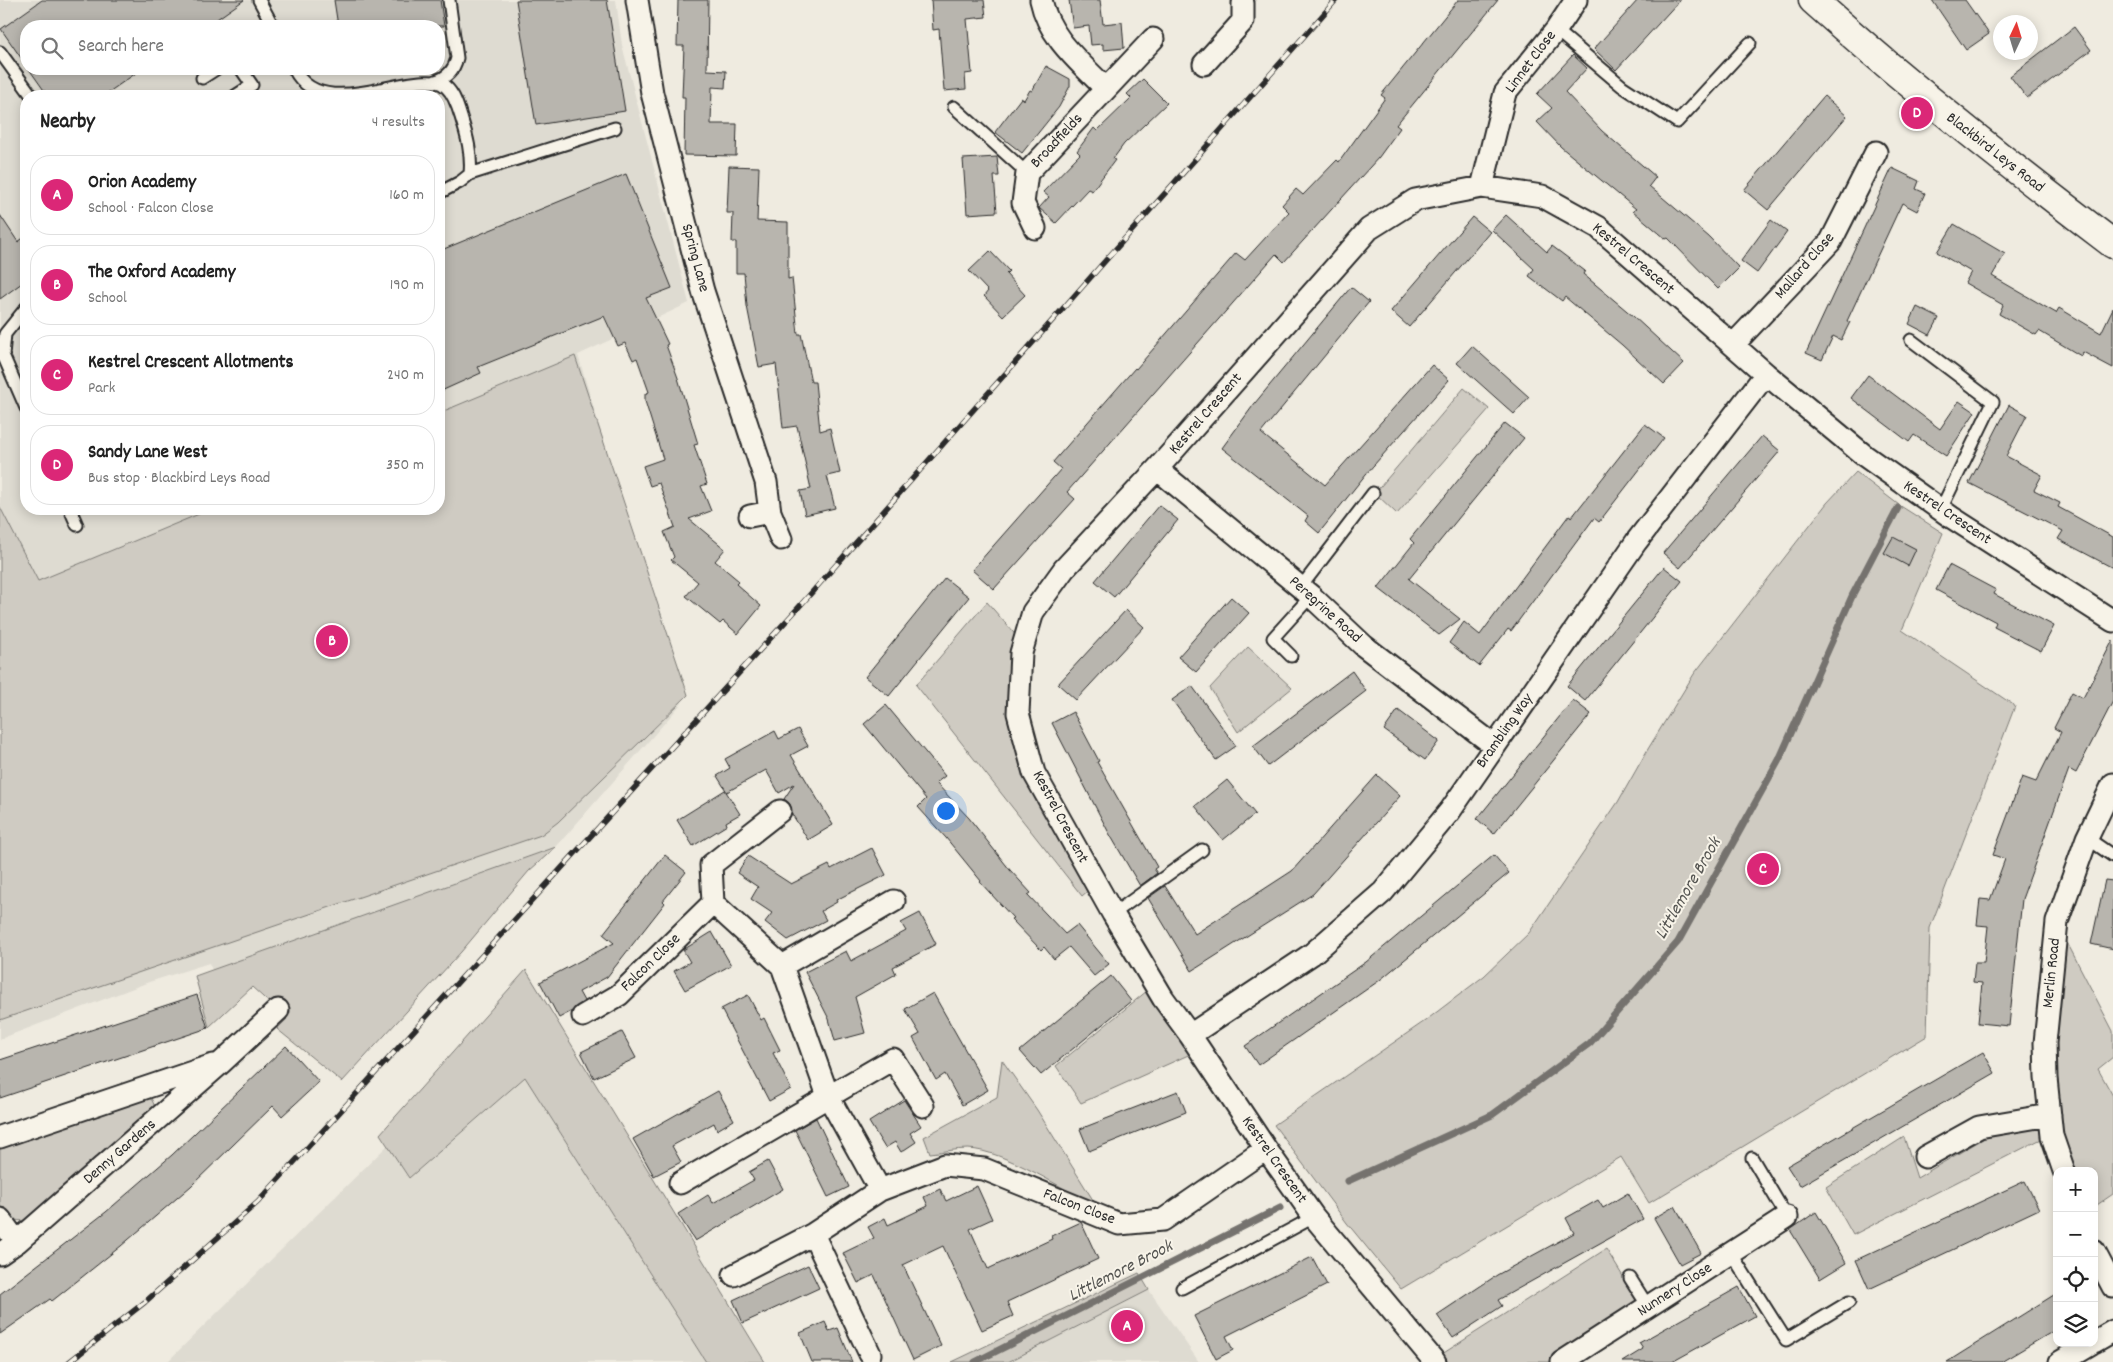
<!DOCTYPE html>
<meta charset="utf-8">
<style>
body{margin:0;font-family:Dekko,sans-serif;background:#f2f2f2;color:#222}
.controls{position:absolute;right:15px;bottom:15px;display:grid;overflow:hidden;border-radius:10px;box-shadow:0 2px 12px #0003}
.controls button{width:45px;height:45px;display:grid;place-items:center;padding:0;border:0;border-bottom:1px solid #e0e0e0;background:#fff;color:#222;font:25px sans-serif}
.compass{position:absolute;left:1993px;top:15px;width:45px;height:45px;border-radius:50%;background:#fff;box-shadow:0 2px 12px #0003;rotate:4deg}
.you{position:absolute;left:945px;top:810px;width:18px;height:18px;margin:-12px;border:4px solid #fff;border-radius:50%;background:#1a73e8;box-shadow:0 0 0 8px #1a73e833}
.badge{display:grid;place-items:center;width:32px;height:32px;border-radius:50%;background:#db2777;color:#fff;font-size:16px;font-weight:700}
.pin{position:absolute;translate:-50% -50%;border:2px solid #fff;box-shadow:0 1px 5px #0006}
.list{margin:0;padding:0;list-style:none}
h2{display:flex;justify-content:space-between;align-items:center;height:65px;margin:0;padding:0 20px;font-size:21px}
h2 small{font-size:16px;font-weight:400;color:#767676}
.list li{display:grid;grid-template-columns:32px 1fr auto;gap:15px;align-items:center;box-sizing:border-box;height:80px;margin:0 10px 10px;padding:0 10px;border:1px solid #e0e0e0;border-radius:20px}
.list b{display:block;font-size:19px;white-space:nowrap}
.list p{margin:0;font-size:16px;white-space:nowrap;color:#767676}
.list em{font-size:16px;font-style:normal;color:#767676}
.icon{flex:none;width:28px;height:28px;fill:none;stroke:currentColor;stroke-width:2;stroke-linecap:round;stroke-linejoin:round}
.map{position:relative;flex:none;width:2113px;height:1362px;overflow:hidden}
.search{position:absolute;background:#fff;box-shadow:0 2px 12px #0003;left:20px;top:20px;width:425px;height:55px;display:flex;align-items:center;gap:12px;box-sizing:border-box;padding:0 18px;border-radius:20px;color:#767676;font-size:19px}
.panel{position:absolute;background:#fff;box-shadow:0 2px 12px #0003;left:20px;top:90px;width:425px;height:425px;border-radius:20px}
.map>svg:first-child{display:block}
</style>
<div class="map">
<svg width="2113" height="1362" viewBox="0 0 2113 1362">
<rect width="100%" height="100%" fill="#efebe0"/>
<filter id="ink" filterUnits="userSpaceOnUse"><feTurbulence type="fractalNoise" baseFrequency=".02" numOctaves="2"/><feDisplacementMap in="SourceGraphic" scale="10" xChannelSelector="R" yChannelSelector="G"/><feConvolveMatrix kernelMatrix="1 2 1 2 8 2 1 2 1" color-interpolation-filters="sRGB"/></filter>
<g filter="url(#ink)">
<path fill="#dedbd1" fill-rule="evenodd" d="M0 0H616L622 45 689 303 578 355 682 703 556 847 212 970 209 963 149 982 0 1039ZM26 26H439V69H26ZM26 96H439V509H26Z
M525 1077 706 1362H167L388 1145 409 1178Z
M1149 1290 1199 1362H1008Z"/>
<path fill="#cfcbc2" stroke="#7d7b76" d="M575 356 688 695 558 822 541 835 0 1020V507L38 581 211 509H439V413Z
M1464 388 1489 409 1397 514 1375 493Z
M1856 472 1899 505 1943 533 1902 630 2015 706 1930 928 1927 1036 1649 1203 1621 1157 1401 1289 1347 1223 1274 1125 1425 1021 1484 976 1529 933 1618 802 1648 749 1694 674 1827 503Z
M987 602 1019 639 1015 713 1097 883 1082 896 916 685Z
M1248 647 1292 688 1238 732 1210 688Z
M556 847 529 871 461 952 342 1082 277 1029 287 1019 252 987 209 1027 195 976Z
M2058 925 2113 1031V1057L2098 1069 2113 1096V1194L2094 1207V1171H2066L2053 1135Z
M526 970 765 1362H706L525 1077 409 1178 380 1134Z
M1159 981 1204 1048 1081 1103 1056 1066Z
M1002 1060 1037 1110 1098 1208C1065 1190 1004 1150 968 1149 955 1149 942 1152 930 1153L924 1137 997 1097Z
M145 1096 152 1100 155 1107 32 1218C17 1224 11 1219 0 1210V1144Z
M2047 1101 2051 1134 1853 1235 1826 1187 1904 1137 1917 1178Z
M1606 1249 1640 1304 1550 1362H1443L1439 1356Z
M1139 1273 1149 1290 1008 1362H952Z"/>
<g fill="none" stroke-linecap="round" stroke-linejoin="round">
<path stroke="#74726e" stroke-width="7" d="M1348 1181 1492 1115 1590 1043 1678 942 1779 760 1853 594 1898 508
M975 1362 1280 1208"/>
</g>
<path fill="#b8b5ae" stroke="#2b2b2b" d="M42 0H244L217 19 222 26H26V65L1 29Z
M334 0H440L444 26H338Z
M516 0H607L625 111 536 125Z
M678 0H708L707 70 726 71 725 88 712 87 711 124H737L736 156 684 155 685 97H682L684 46H677Z
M931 0H984L986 17 967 19 972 73 965 74 966 89 944 91 939 29 933 30Z
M1069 0H1100L1103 24 1122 22 1124 48 1103 50V44L1091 45 1089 26 1073 28Z
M1458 0H1498L1396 125 1400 128 1379 157 1284 262 1276 254 1067 492 1075 499 994 589 972 570 1061 469 1053 462 1135 368 1136 369 1236 253 1245 260 1289 212 1282 205 1296 189 1303 195 1337 160 1339 162 1385 98 1381 95Z
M1638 0H1680L1616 70 1594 49Z
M1932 0H1965L1989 34 1966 50Z
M2074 27 2091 50 2027 98 2010 76Z
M1573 55 1587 68 1565 92 1602 131 1656 177 1649 186 1709 237 1739 268 1718 289 1668 238 1666 239 1633 211 1636 209 1561 147 1537 122 1552 108 1537 94Z
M1046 66 1070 79V86L1059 107 1022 153 995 132 1021 98 1024 100 1030 90 1032 91Z
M29 69H142L103 96H48Z
M1143 79 1167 103 1124 144 1113 159 1115 160 1092 191 1088 189 1056 223 1039 208 1049 197 1043 192 1080 154 1077 151 1094 128 1097 131 1131 98 1127 94Z
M1824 96 1847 116 1768 210 1744 190Z
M997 157 999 176H994L997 212 967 214 963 159Z
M729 166 759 167 757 221 788 222V279L792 278 798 334H801L811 382H815L820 431 830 428 840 473 827 476 835 508 805 515 800 491 811 489 797 426 783 428 776 364 759 367 747 306 744 273H736V242H732L733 213H727Z
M1892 168 1919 181 1916 189 1925 193 1917 211 1902 203 1847 321 1850 322 1841 340 1833 336 1822 360 1806 353Z
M626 174 672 288 646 298 668 344 666 345 678 378 698 444 694 445 707 484 701 486 711 511 689 519 725 549 715 561 739 581 736 584 761 606 738 634 723 621 720 624 686 596 698 582 671 560 674 557 664 532 675 527 659 483 650 486 643 466 663 459 645 401V394L649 392 637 358 633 360 625 343 618 346 604 316 478 367 481 373 439 392V251Z
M0 215 18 242 26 236V280L0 299Z
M1506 215 1547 252 1552 246 1585 271 1583 274 1633 316 1684 363 1664 384 1622 345 1565 297 1562 301 1529 276 1534 269 1492 230Z
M1472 217 1490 232 1409 327 1391 311Z
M1771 220 1787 232 1757 273 1741 261Z
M1954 224 2005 254 1992 276 2056 313 2059 308 2101 333 2113 308V368L2083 352 2081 356 2039 331 2036 335 1999 314 2003 305 1965 283 1971 272 1937 252Z
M990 251 1009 271 1006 274 1025 295 1003 316 984 296 988 291 969 271Z
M1351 287 1369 302 1261 433 1325 485 1432 365 1449 380 1366 474 1319 533 1305 521 1308 516 1222 448 1255 403Z
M1917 307 1939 318 1930 335 1909 324Z
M1472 346 1529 397 1514 414 1457 363Z
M1868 375 1940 429 1959 401 1975 412 1946 456 1914 435 1909 442 1851 398Z
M2009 405 2027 415 2006 456 2042 475 2034 490 2060 503 2058 507 2113 537V568L2058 539 2063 531 1969 483Z
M1505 423 1524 438 1409 579 1460 619 1439 635 1378 588 1414 543 1410 539Z
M1645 424 1664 438 1599 522 1594 518 1511 631 1508 629 1479 666 1449 643 1464 622 1480 635 1569 515 1572 517Z
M1762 436 1780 451 1680 568 1663 553Z
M1159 505 1178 520 1114 597 1095 581Z
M1893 537 1916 549 1908 566 1884 553Z
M1949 565 1996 590 1994 594 2054 626 2041 651 1994 627 1996 622 1936 590Z
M1664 567 1682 581 1585 701 1567 686Z
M945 578 969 597 889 696 865 677Z
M1231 597 1249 613 1196 672 1178 657Z
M1126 610 1144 627 1076 700 1058 684Z
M2113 640V701L2076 773 2069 769 2022 899 2009 1026 1978 1023 1982 983 1973 982 1975 963H1984L1988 926 1977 925 1980 899 1990 900 2005 859 1993 855 2022 777 2036 782 2061 732 2054 728 2072 692 2083 698Z
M1352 671 1366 691 1268 766 1253 746Z
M1192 686 1236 746 1216 760 1172 700Z
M1573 700 1591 714 1494 834 1477 819Z
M886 705 945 776 936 783 969 818 1010 870 1031 893 1028 895 1065 934 1077 925 1109 964 1094 976 1069 947 1054 959 1044 947 1041 950 1011 919 1013 918 980 882 981 881 946 838 918 807 926 799 864 724Z
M1398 710 1439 741 1425 760 1384 730Z
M1073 712 1099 761 1097 762 1157 867 1154 869 1157 873 1140 886 1109 833 1052 723Z
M798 729 808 746 791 755 833 825 808 840 792 814 790 804 784 799 794 784 779 793 766 770 727 792 717 776 730 768 725 759 775 731 779 739Z
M1377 775 1400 796 1313 894 1192 971 1148 898 1165 886 1195 934 1292 871Z
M1227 780 1255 814 1223 840 1195 806Z
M725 790 740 814 726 822 727 825 693 846 677 820Z
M872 848 886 875 836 900 837 902 821 911 826 920 788 940 765 922 772 913 751 899 758 887 737 873 748 856 791 884 829 865 831 869Z
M665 855 686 872 663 901 665 903 607 977 579 992 584 1001 572 1011 559 1018 540 982 614 943 603 934Z
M1494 855 1509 873 1380 980 1258 1065 1245 1046 1366 962Z
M2105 880 2113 881V949L2091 944Z
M920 913 936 944 893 967 896 974 855 997 865 1033 835 1041 829 1019 805 972 846 951 851 961 906 931 901 923Z
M712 932 731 965 685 990 674 971 690 962 683 950Z
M1111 976 1131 1001 1041 1075 1020 1051Z
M933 993 988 1090 962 1105 945 1074 936 1080 913 1038 920 1034 905 1009Z
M197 995 208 1028 0 1098V1060Z
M748 995 761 1020 764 1018 780 1050 773 1053 791 1089 769 1101 721 1009Z
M622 1032 636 1058 594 1078 581 1052Z
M286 1046 319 1082 282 1116 273 1106 191 1186 121 1246 52 1301 50 1299 0 1334V1294L106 1212 172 1155Z
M1983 1052 1995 1073 1800 1186 1787 1166Z
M718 1091 734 1120 717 1130 714 1123 672 1146 681 1162 654 1176 633 1139Z
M1178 1091 1186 1112 1089 1151 1080 1129Z
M904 1100 921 1126 910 1133 916 1142 901 1152 895 1142 885 1148 869 1122Z
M816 1118 849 1187 828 1197 795 1130Z
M768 1161 783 1189 695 1241 678 1214 708 1195 713 1203 754 1180 749 1172Z
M2025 1181 2039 1209 1869 1289 1856 1260Z
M977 1186 992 1219 970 1229 988 1269 1052 1239 1051 1236 1081 1222 1098 1259 1007 1302 1013 1316 982 1330 943 1246 903 1265 941 1346 913 1360 874 1275 858 1283 843 1253 874 1238 868 1227 885 1218 888 1225 928 1206 924 1197 940 1189 946 1201Z
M1628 1193 1643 1219 1498 1300 1502 1306 1453 1338 1437 1315 1497 1275 1574 1233 1566 1218 1598 1200 1603 1208Z
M1675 1206 1701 1253 1680 1264 1654 1218Z
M1816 1212 1846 1263 1820 1279 1790 1230Z
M1312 1257 1327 1285 1226 1336 1233 1350 1216 1359 1194 1316Z
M808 1265 819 1288 743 1323 733 1300Z
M1739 1287 1755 1316 1672 1362H1622L1643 1349 1639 1343Z
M2057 1293V1329L2001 1362H1947Z
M825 1322 829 1331 838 1328 852 1362H812L800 1333Z"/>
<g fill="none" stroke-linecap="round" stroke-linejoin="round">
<defs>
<path id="service" d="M259 0 273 26
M1556 30 1622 86 1677 122 1750 43
M0 52 32 96
M294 69C317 115 380 85 420 82 429 82 439 80 446 87 454 94 458 107 461 117 467 136 472 154 470 174L460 182 439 193
M202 78 216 69
M435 81C447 78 454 70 457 58L449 0
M235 96 252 85 241 69
M954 107 1027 173
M470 174 615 128
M26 308 5 334 3 355 26 408
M1911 340 1993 402 1941 509
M70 509 77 525
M1301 587 1373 493
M1291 656 1273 638 1311 596
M2087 838 2113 856
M1113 914 1202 850
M1752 1158 1787 1217
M1731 1253 1786 1340 1849 1302
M1630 1278 1649 1308
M1182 1288 1314 1217"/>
<path id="minor" d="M637 0 652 93 703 291 766 482 770 512 781 539
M1041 0C1049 38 1080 62 1106 89
M1204 64 1243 21V3
M1482 187 1505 93 1556 30 1576 0
M1035 228 1023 203 1027 173 1153 39
M1733 345 1831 241 1876 152
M1157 469 1311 596 1364 646 1495 746
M750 516 770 512
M713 903 782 966 828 1096 880 1190
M782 966 894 901
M583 1016 619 995 713 903 711 865 780 811
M1190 1035 1312 954 1383 892 1450 811 1636 542 1766 374
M0 1137 213 1065
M1925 1157 1979 1127 2050 1115
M2064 1171 2052 1136 2046 1078 2045 1043 2057 922 2087 838 2113 784
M680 1183 893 1059 923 1106
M0 1219 17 1242
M813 1234 870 1354
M2094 1251 2113 1287
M0 1254 17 1242 222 1062 278 1010
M734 1275 813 1234 880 1190 945 1165 984 1169 1119 1224 1163 1220 1266 1149
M2094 1342 2113 1331
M1435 1362 1314 1217 1266 1149 1190 1035 1163 998 1113 914 1034 773 1018 713 1021 653 1033 612 1064 569 1157 469 1369 229 1415 200 1482 187 1542 196 1598 227 1766 374 1865 456 1951 517 2113 621
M1562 1362 1787 1217
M2060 1362 2092 1343"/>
<path id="tertiary" d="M1813 0C1909 86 2010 166 2113 244"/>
</defs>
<use href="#service" stroke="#2b2b2b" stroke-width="15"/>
<use href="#minor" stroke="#2b2b2b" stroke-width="25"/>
<use href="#tertiary" stroke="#2b2b2b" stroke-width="31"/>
<use href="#service" stroke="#f7f3e8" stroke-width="11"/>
<use href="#minor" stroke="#f7f3e8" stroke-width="21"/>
<use href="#tertiary" stroke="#f7f3e8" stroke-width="28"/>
<defs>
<path id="rail" d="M69 1362 145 1302 258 1202 798 608 1336 0"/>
</defs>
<use href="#rail" stroke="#2b2b2b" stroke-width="5.5"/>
<use href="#rail" stroke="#f7f3e8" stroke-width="4" stroke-dasharray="11" stroke-linecap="butt"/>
</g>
</g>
<g text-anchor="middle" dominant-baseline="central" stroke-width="4" stroke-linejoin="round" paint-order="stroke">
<g font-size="16" fill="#2b2b2b" stroke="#f7f3e8">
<text transform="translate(1531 62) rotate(-53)">Linnet Close</text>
<text transform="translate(1057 141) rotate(-47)">Broadfields</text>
<text transform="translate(1995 153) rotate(38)">Blackbird Leys Road</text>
<text transform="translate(695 258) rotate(75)">Spring Lane</text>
<text transform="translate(1633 259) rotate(40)">Kestrel Crescent</text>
<text transform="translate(1805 266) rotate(-49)">Mallard Close</text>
<text transform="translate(1206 414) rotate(-49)">Kestrel Crescent</text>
<text transform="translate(1947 513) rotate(34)">Kestrel Crescent</text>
<text transform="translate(1325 610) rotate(42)">Peregrine Road</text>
<text transform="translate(1505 731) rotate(-55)">Brambling Way</text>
<text transform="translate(1060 817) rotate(62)">Kestrel Crescent</text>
<text transform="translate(651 963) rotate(-44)">Falcon Close</text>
<text transform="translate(2052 973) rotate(-84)">Merlin Road</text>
<text transform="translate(120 1152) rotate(-41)">Denny Gardens</text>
<text transform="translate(1274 1160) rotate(55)">Kestrel Crescent</text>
<text transform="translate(1079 1207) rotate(21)">Falcon Close</text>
<text transform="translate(1675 1290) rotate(-33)">Nunnery Close</text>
</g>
<g font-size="18" font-style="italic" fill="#555552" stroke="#f7f3e8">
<text transform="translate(1689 889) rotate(-60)">Littlemore Brook</text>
<text transform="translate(1121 1272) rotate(-27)">Littlemore Brook</text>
</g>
</g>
</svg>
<div class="controls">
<button>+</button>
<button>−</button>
<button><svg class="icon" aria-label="locate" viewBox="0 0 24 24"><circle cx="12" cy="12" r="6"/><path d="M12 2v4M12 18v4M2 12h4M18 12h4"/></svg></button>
<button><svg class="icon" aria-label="layers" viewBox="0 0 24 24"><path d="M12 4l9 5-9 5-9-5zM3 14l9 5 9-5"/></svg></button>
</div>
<svg class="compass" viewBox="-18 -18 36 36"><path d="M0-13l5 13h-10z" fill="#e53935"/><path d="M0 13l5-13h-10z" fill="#767676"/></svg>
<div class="you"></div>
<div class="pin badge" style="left:1127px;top:1326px">A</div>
<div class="pin badge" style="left:332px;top:641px">B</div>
<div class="pin badge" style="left:1763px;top:869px">C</div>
<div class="pin badge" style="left:1917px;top:113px">D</div>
<div class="search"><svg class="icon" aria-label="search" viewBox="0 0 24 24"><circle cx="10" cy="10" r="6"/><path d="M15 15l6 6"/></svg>Search here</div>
<section class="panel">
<h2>Nearby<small>4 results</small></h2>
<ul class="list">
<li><span class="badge">A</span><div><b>Orion Academy</b><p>School · Falcon Close</p></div><em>160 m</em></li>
<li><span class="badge">B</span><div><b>The Oxford Academy</b><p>School</p></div><em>190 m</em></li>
<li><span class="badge">C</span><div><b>Kestrel Crescent Allotments</b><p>Park</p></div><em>240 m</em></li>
<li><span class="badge">D</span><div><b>Sandy Lane West</b><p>Bus stop · Blackbird Leys Road</p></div><em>350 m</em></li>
</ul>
</section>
</div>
